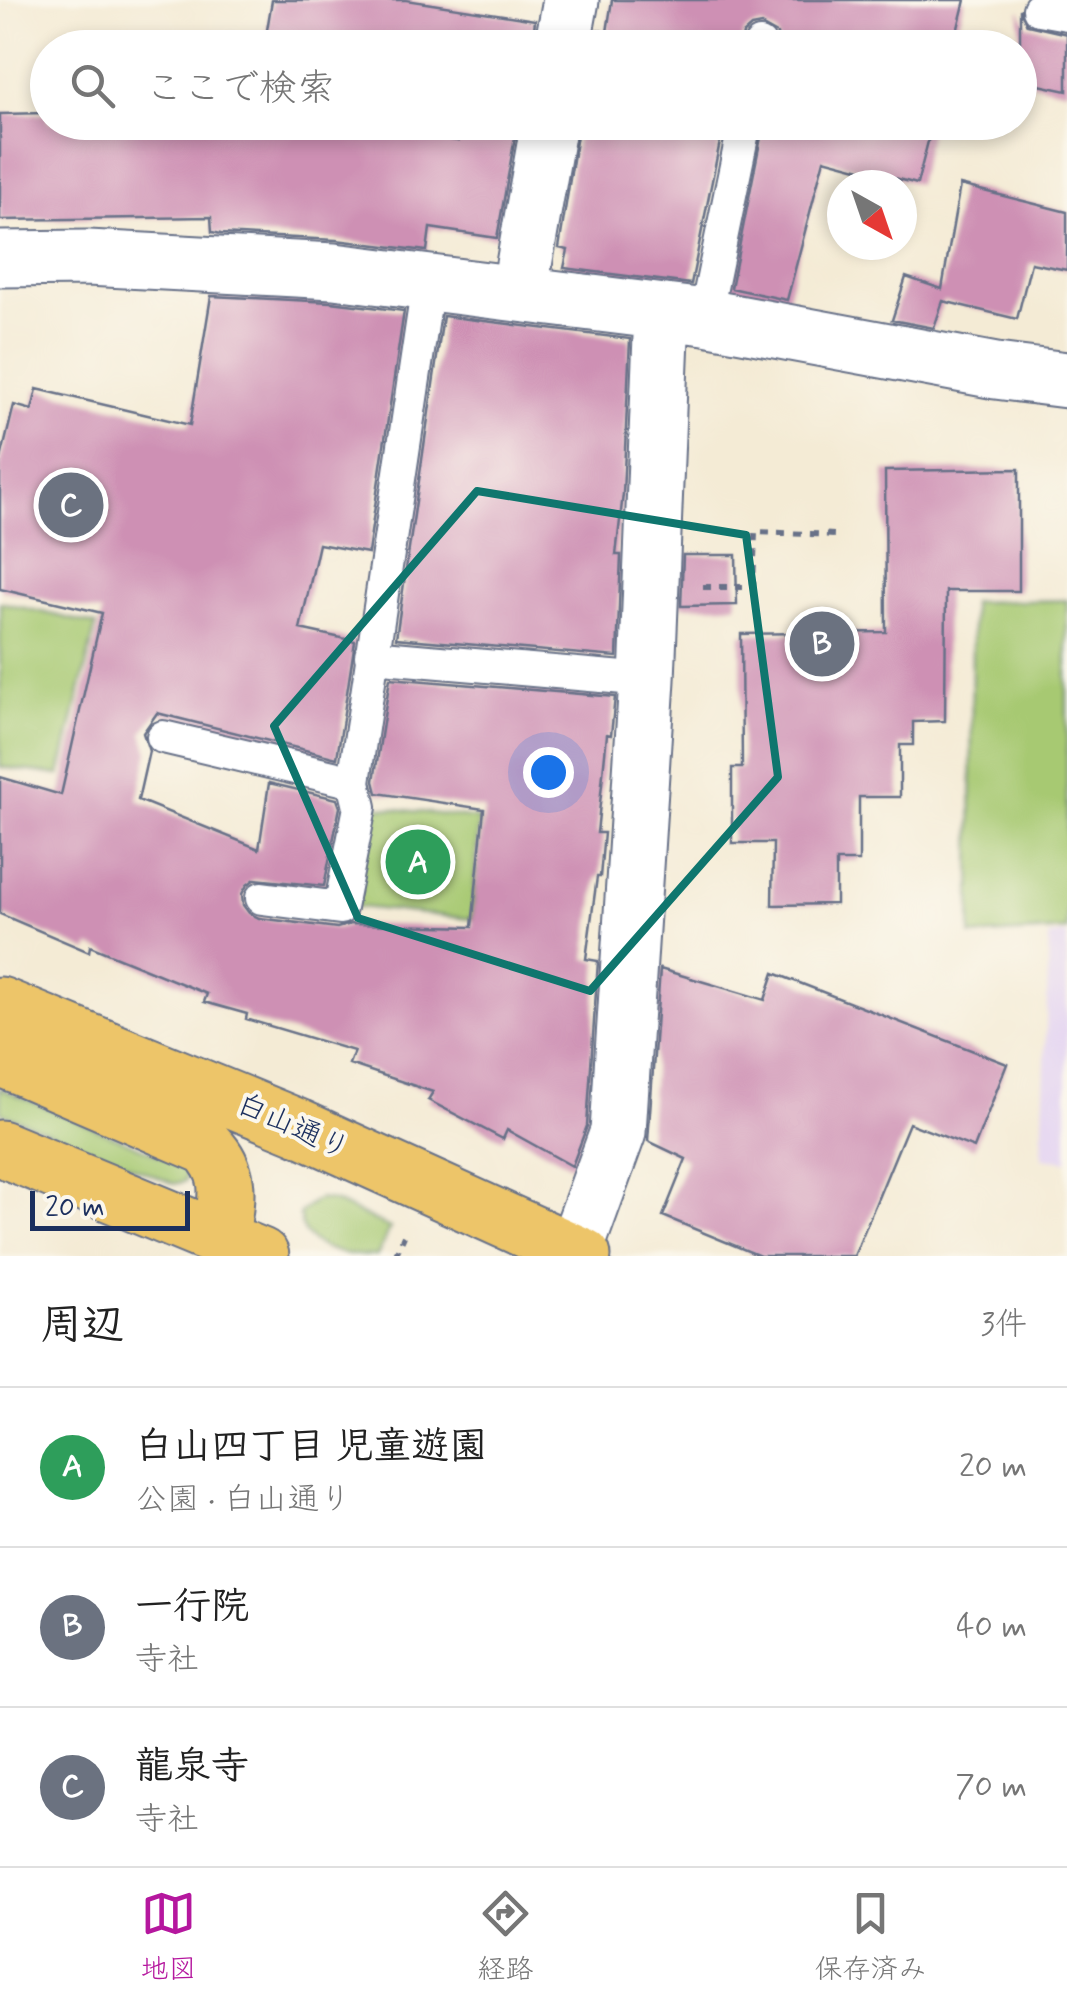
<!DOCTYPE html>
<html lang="ja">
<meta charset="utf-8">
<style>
body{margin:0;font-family:Mynerve,"Klee One",sans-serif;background:#f2f2f2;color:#222}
.compass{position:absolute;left:827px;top:170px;width:90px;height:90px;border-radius:50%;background:#fff;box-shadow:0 5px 15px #0003;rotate:140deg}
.scale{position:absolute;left:30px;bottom:25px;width:160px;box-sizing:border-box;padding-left:10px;border:5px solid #1b2f5e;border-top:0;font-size:28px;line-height:35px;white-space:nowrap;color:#1b2f5e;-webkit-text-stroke:8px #fbf7ec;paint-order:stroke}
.you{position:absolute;left:548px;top:772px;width:35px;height:35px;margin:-25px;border:8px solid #fff;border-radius:50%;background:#1a73e8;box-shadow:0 0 0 15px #1a73e833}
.badge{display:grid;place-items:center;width:65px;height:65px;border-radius:50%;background:#b5179e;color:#fff;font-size:32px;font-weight:700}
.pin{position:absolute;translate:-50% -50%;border:5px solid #fff;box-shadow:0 2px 10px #0006}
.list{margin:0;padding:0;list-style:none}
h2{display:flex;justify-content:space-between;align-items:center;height:130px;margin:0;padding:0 40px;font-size:42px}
h2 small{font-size:32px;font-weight:400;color:#767676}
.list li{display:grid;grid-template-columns:65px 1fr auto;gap:30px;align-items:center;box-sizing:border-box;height:160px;padding:0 40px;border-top:2px solid #e0e0e0}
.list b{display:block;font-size:38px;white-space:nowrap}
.list p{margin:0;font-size:32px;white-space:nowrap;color:#767676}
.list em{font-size:32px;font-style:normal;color:#767676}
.icon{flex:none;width:55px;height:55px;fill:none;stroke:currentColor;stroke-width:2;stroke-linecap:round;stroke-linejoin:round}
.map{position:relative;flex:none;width:1067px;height:1256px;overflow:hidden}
.search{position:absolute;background:#fff;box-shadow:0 5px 15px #0003;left:30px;right:30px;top:30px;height:110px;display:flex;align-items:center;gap:25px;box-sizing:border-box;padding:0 35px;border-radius:55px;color:#767676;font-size:38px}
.sheet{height:610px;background:#fff}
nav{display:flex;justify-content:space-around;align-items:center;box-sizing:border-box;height:140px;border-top:2px solid #e0e0e0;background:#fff;font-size:28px;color:#767676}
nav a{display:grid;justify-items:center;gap:5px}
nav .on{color:#b5179e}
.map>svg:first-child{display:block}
</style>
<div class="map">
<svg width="1067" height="1256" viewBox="0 0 1067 1256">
<rect width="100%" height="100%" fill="#fbf7ec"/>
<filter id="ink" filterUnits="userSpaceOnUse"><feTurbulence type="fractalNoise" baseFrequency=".01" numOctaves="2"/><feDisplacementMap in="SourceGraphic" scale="20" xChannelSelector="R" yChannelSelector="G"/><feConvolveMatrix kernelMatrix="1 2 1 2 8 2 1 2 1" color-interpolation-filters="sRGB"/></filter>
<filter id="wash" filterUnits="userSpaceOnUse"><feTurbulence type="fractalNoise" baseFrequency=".0048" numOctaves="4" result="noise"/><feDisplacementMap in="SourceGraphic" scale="40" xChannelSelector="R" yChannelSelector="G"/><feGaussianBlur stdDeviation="2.25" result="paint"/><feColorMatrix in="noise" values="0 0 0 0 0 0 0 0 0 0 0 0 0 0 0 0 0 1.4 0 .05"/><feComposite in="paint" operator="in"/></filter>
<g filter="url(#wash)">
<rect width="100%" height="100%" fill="#f4ebd5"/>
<path fill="#e3d3f2" d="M1067 934V1161L1042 1158 1049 936Z"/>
<path fill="#a7c972" stroke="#617c68" stroke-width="2.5" d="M1067 600V930L971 936 972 602Z
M0 602 96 625 60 775 0 767Z
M372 806 479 819 472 919 351 906Z
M0 1088 187 1167 185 1181 174 1184 0 1112Z
M318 1199 333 1201 390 1228 377 1256C348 1256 298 1251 300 1213Z"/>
<g id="blocks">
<path fill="#ce90b4" d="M272 0H406L535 20 532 48H264Z
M612 0H965L953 48H780L777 34 761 25 751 27 743 34 740 48H594L597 30 607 32Z
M1020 9 1027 25 1067 34V91L1020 81Z
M48 113V122H365V126L458 141 461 128 515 137 497 238 430 228 427 251 336 240 221 234 212 232 211 217 0 220V114Z
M579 122H724L691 284 564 268 568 250 559 248Z
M764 122H933L917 184 824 159 787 300 731 288Z
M960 185 1067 212V270L1031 263 1017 319 943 301 934 328 892 320 906 277 942 289Z
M211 296 331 302 404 311 368 553 319 544 300 629 355 641 337 758 157 713 143 733 149 751 138 800 259 849 269 783 337 799 340 807 324 886 255 879 247 885 242 894 243 905 249 913 259 918 337 928 351 924 472 927 484 809 377 793 374 781 390 678 615 697 611 735 607 734 597 833H604L600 877H597L586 959 598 961 587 1126 572 1166 507 1130 503 1139 428 1100 433 1092 349 1064 354 1051 246 1019 247 1014 204 1002 207 994 90 946 89 952 0 914V777L61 795 102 613 0 589V463L14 405 32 410 37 389 190 425Z
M443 316 630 339 623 494 616 555H621L617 657 396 638Z
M1019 469V591H946L945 721 913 722V745H900V797H859V861H836V904L772 905 773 843H732V768H742L741 634 886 632 885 471Z
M683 555H736L737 605 681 606Z
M660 969 765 1000 774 973 1007 1064 974 1148 909 1123 854 1256H760L663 1216 686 1159 648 1141Z"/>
</g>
</g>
<g filter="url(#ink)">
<use href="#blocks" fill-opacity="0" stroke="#677188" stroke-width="2.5"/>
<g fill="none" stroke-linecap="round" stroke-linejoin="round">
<defs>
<path id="lane" d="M1039 9 1067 14
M760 48V45
M705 317 745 122
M371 656 647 680
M163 737 354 782 428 284
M262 898 340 908 360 807 354 782"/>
<path id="street" d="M562 48 571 0
M0 259 88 258 334 271 705 317 996 371 1067 380
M519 293 549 122
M573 1256 618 1132 647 680 662 312"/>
<path id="primary" d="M0 1005 298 1127 583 1256
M0 1058 207 1147C235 1176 225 1202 221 1238
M0 1148 261 1256"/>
</defs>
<use href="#lane" stroke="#677188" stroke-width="36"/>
<use href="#street" stroke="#677188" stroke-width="59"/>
<use href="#primary" stroke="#677188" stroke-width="59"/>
<path stroke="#677188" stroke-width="6" stroke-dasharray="8 8" stroke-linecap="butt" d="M703 587H753L755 532 837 535
M395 1256 404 1236"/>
<use href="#lane" stroke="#fff" stroke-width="32"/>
<use href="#street" stroke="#fff" stroke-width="55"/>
<use href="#primary" stroke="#edc569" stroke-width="55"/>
</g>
</g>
<path fill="none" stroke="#0f766e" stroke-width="8" stroke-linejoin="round" d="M477 491 746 535 778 777 590 991 358 918 274 726Z"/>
<g text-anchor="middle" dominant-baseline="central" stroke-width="8" stroke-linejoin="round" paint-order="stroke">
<g font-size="30" fill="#1b2f5e" stroke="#fbf7ec">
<text transform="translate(293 1127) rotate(24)">白山通り</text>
</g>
</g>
</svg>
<svg class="compass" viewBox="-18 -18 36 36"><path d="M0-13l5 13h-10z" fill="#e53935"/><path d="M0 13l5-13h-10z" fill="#767676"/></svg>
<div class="scale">20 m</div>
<div class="you"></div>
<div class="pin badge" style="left:418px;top:862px;background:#2e9e5b">A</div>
<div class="pin badge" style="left:822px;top:644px;background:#6b7280">B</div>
<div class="pin badge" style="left:71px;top:505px;background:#6b7280">C</div>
<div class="search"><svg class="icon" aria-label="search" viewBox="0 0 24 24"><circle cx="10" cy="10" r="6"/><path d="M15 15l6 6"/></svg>ここで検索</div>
</div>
<section class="sheet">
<h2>周辺<small>3件</small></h2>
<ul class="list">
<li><span class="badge" style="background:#2e9e5b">A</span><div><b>白山四丁目 児童遊園</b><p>公園 · 白山通り</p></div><em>20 m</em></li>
<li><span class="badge" style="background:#6b7280">B</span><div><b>一行院</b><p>寺社</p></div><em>40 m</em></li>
<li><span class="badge" style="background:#6b7280">C</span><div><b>龍泉寺</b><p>寺社</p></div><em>70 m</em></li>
</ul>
</section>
<nav>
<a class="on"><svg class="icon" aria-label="map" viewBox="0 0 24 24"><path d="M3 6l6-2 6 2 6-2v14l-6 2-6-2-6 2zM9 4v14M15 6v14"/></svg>地図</a>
<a><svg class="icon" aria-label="directions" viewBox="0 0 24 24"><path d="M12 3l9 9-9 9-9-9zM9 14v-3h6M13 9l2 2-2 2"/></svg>経路</a>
<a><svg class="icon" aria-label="saved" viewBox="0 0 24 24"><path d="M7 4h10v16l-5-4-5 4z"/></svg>保存済み</a>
</nav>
